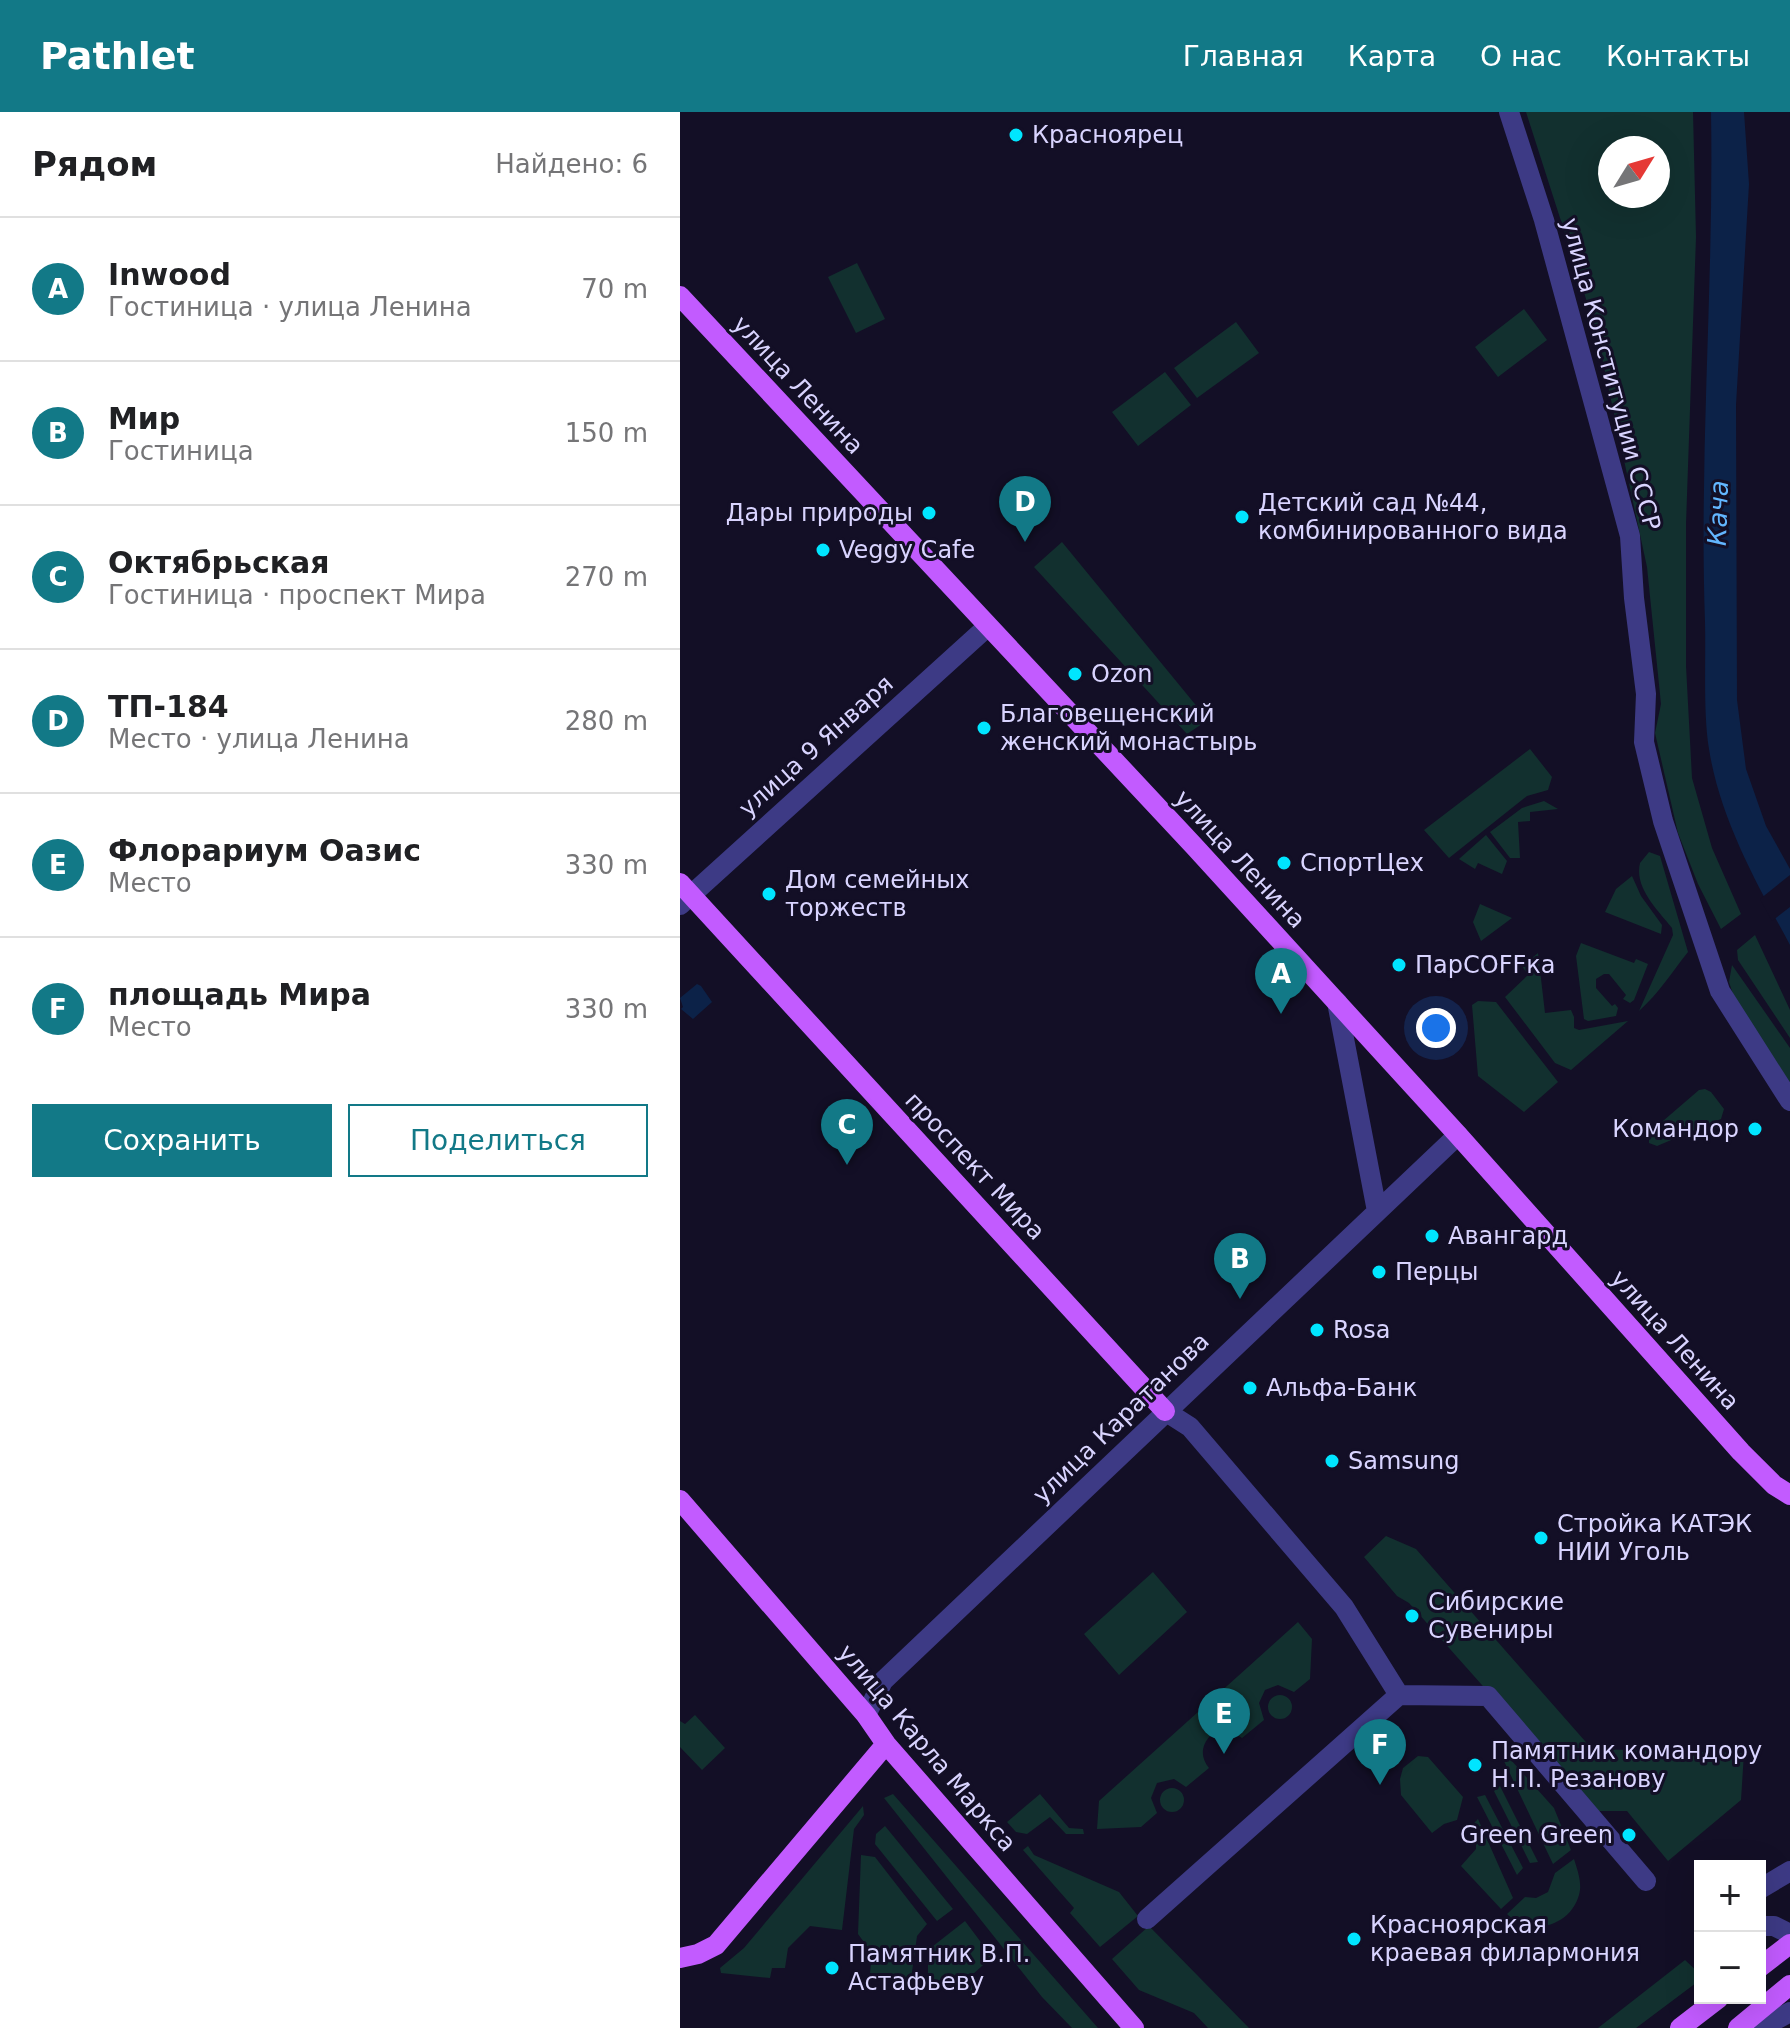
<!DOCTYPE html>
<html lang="ru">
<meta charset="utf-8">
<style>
body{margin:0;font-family:"DejaVu Sans",sans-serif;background:#f2f2f2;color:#202124}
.controls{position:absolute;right:24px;bottom:24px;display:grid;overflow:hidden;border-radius:0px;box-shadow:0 8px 32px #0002}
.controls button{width:72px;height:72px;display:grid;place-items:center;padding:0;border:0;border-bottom:2px solid #e0e0e0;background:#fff;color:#202124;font:40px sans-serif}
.compass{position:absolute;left:918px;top:24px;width:72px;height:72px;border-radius:50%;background:#fff;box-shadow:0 8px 32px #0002;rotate:53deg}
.you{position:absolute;left:756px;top:916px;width:28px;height:28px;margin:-20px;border:6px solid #fff;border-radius:50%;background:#1a73e8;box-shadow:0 0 0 12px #1a73e833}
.badge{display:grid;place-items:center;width:52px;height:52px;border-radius:50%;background:#127987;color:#fff;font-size:26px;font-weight:700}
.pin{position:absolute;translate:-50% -66px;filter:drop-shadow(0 2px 4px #0008)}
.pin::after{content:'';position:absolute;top:42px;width:28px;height:24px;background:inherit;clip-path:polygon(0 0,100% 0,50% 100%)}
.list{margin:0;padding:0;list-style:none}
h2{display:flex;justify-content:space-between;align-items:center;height:104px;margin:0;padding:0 32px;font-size:34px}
h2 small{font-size:26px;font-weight:400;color:#757577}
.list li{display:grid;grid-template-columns:52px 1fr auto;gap:24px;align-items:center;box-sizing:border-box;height:144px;padding:0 32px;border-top:2px solid #e0e0e0}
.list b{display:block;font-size:30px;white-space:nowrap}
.list p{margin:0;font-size:26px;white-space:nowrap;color:#757577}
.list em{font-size:26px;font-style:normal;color:#757577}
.actions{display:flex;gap:16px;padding:24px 32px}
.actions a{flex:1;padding:18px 0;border:2px solid #127987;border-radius:0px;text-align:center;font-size:28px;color:#127987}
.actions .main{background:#127987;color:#fff}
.map{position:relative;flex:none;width:1110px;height:1916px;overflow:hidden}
header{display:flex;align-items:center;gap:48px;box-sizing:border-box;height:112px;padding:0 40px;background:#127987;color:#fff}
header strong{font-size:38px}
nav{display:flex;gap:44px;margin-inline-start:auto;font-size:28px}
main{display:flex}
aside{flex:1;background:#fff}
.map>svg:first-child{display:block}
</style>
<header>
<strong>Pathlet</strong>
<nav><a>Главная</a><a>Карта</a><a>О нас</a><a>Контакты</a></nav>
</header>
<main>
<aside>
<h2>Рядом<small>Найдено: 6</small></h2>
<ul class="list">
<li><span class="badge">A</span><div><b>Inwood</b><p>Гостиница · улица Ленина</p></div><em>70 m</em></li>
<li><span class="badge">B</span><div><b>Мир</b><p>Гостиница</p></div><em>150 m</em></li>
<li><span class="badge">C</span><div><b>Октябрьская</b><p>Гостиница · проспект Мира</p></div><em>270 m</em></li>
<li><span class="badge">D</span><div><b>ТП-184</b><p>Место · улица Ленина</p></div><em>280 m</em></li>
<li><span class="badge">E</span><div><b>Флорариум Оазис</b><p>Место</p></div><em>330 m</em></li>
<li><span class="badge">F</span><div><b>площадь Мира</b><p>Место</p></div><em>330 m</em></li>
</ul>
<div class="actions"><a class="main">Сохранить</a><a>Поделиться</a></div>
</aside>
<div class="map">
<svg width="1110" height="1916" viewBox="0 0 1110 1916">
<rect width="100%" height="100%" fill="#130f26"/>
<path fill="#12302f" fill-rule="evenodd" d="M846 0H1013L1016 125 1006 412V554L1012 666 1032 736 1061 802 1041 817 1018 772 998 721 975 621 981 592 967 455 916 218ZM930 36H978V84H930Z
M177 151 205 207 176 221 148 165Z
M844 197 867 228 818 265 795 235Z
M556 210 579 241 517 286 494 256Z
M485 260 511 293 458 334 432 300Z
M382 430 528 608 507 622 354 455Z
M850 637 872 665 868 678 847 684 769 746 744 718Z
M864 689 878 697 850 700V709L838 710 840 746H830L810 720 842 696Z
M806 723 827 749 822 762 798 751 795 757 779 747Z
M969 740 980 744 1008 840C991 861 980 880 959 899L993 823 992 816C978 798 954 776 960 751Z
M952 764 961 784 982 813 981 822 925 800 936 777Z
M800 792 832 806 801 829 793 810Z
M1075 823 1110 898V926L1058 848 1057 838Z
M901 831 954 851 956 847 968 852 954 888 950 891 943 887 946 883 929 862H924L916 867V876L932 894 935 892 938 896 936 904 908 909 904 907 896 844Z
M858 841 865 901 891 898 894 905V916L899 918 948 909 891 958 875 951 825 885 848 863 842 854Z
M1052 853 1110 936V971L1055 888 1049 870Z
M798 889 816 890 878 970 844 1000 798 964 792 893Z
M1025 977 1031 980 1044 997 1041 1007 977 1034 969 1031V1021L1019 978Z
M706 1424 736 1437 912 1637 1064 1641 1061 1688 988 1749 947 1699H914L729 1491 717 1484 684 1445Z
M473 1460 507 1500 439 1563 404 1522Z
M618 1510 632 1527 630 1567 614 1580 598 1573 585 1578 579 1591 584 1608 562 1626 548 1617 531 1623C521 1633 520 1645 529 1656L506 1675 494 1667 477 1671 471 1686 477 1701 461 1715 417 1717 419 1689Z
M588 1595a12 12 0 1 1 24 0a12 12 0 1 1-24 0Z
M15 1603 45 1636 22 1658 0 1635V1609L5 1612Z
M738 1644 748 1645 783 1685 777 1708 764 1712 752 1721 721 1683 720 1667 723 1656Z
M823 1647 831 1648 874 1696 891 1738 873 1752Z
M820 1674 858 1750 850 1751 814 1679Z
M480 1688a12 12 0 1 1 24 0a12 12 0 1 1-24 0Z
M213 1682 418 1916H392L362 1885 204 1686Z
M360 1682 389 1716 403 1717 404 1722H386L370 1705 347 1722 336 1720 327 1710Z
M805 1683 843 1756 837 1763 797 1685Z
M183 1694 184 1703 174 1717 162 1818 130 1814 108 1836 105 1856H92L90 1866 41 1861 40 1856 64 1836Z
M798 1707 833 1786 821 1797 781 1754 796 1737V1722L792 1713Z
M205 1714 273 1797 257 1809 195 1732 196 1722Z
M348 1734 354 1743 439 1780 458 1804 420 1835 390 1801 394 1796 343 1738Z
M181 1743 195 1745 247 1812 237 1824 231 1867 190 1861 192 1841 178 1822Z
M894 1747C897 1757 901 1767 900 1778 895 1813 850 1827 827 1802L845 1785 856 1786 868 1780 875 1761Z
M285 1809 312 1845 292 1863V1879L248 1875V1838Z
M469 1814 569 1916H528L514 1901 459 1878 432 1847Z
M1005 1848 1020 1862V1868L956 1916H918Z"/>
<path fill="#0c2248" d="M1031 0H1064L1069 72 1056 293 1057 588 1066 657 1086 714 1110 757V833C1077 772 1040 707 1029 637 1023 600 1026 549 1025 510 1019 340 1034 170 1031 0Z
M17 872 21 874 32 890 13 907 1 897 3 895 0 886Z"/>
<path fill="#130f26" d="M1110 763V795L1092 809 1080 787Z"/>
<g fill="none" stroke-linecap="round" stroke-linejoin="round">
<path stroke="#3d3a85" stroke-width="20" d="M829 0 864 108 950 424 954 486 966 582 964 630 983 709 1040 879 1110 989
M0 793 307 515
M657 890 697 1099
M485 1299 510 1315 664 1495 719 1583 808 1584 966 1769
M186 1603 203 1569 778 1023
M1080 1777 1110 1759
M467 1807 719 1583
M1080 1814H1094L1110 1822
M1081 1916 1110 1900"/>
<path stroke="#c25bff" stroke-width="20" d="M0 184 514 734 778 1023 1061 1340 1094 1373 1110 1383
M0 771 485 1299
M0 1388 186 1603 206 1632 454 1916
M0 1846 18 1842 36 1833 206 1632
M1080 1855 1110 1832
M1000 1916 1039 1886
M1058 1916 1110 1873"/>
</g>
<g fill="#00e5ff" stroke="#130f26" stroke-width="3">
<circle cx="336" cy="23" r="8"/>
<circle cx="249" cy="401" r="8"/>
<circle cx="562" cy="405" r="8"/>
<circle cx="143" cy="438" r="8"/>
<circle cx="395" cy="562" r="8"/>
<circle cx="304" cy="616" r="8"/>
<circle cx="604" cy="751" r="8"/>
<circle cx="89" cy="782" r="8"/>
<circle cx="719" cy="853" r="8"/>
<circle cx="1075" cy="1017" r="8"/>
<circle cx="752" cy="1124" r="8"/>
<circle cx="699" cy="1160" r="8"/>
<circle cx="637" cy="1218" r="8"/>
<circle cx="570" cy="1276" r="8"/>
<circle cx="652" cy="1349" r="8"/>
<circle cx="861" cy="1426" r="8"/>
<circle cx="732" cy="1504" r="8"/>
<circle cx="795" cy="1653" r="8"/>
<circle cx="949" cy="1723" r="8"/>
<circle cx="674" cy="1827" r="8"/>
<circle cx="152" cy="1856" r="8"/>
</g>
<g text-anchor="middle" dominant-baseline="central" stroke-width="6" stroke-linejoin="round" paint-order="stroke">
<g font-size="24" fill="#d9d4ff" stroke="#130f26" text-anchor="start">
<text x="352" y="23">Красноярец</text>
<text x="578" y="391">Детский сад №44,<tspan x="578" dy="28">комбинированного вида</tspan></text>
<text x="233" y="401" text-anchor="end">Дары природы</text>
<text x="159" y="438">Veggy Cafe</text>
<text x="411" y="562">Ozon</text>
<text x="320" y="602">Благовещенский<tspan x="320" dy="28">женский монастырь</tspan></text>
<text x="620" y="751">СпортЦех</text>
<text x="105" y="768">Дом семейных<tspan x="105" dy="28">торжеств</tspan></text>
<text x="735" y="853">ПарCOFFка</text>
<text x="1059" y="1017" text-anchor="end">Командор</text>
<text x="768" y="1124">Авангард</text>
<text x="715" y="1160">Перцы</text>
<text x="653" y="1218">Rosa</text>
<text x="586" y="1276">Альфа-Банк</text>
<text x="668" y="1349">Samsung</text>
<text x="877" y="1412">Стройка КАТЭК<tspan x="877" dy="28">НИИ Уголь</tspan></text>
<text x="748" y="1490">Сибирские<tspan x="748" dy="28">Сувениры</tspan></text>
<text x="811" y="1639">Памятник командору<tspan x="811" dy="28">Н.П. Резанову</tspan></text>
<text x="933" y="1723" text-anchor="end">Green Green</text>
<text x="690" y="1813">Красноярская<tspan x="690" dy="28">краевая филармония</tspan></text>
<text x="168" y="1842">Памятник В.П.<tspan x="168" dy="28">Астафьеву</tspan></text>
</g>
<g font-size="24" fill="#d9d4ff" stroke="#130f26">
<text transform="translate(931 262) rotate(75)">улица Конституции СССР</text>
<text transform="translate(118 273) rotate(47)">улица Ленина</text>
<text transform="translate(136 634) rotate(-42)">улица 9 Января</text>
<text transform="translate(560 747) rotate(47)">улица Ленина</text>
<text transform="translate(295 1054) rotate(47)">проспект Мира</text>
<text transform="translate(995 1228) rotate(48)">улица Ленина</text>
<text transform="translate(441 1306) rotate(-44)">улица Каратанова</text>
<text transform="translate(247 1636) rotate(50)">улица Карла Маркса</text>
</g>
<g font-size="26" font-style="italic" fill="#62b6ff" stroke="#130f26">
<text transform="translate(1038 401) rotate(-88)">Кача</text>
</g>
</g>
</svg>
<div class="controls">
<button>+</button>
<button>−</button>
</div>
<svg class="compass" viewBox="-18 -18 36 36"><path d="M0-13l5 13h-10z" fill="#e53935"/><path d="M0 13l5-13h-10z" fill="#757577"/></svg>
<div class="you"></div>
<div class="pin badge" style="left:601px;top:902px">A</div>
<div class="pin badge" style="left:560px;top:1187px">B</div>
<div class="pin badge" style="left:167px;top:1053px">C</div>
<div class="pin badge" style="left:345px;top:430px">D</div>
<div class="pin badge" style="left:544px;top:1642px">E</div>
<div class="pin badge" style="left:700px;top:1673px">F</div>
</div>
</main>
